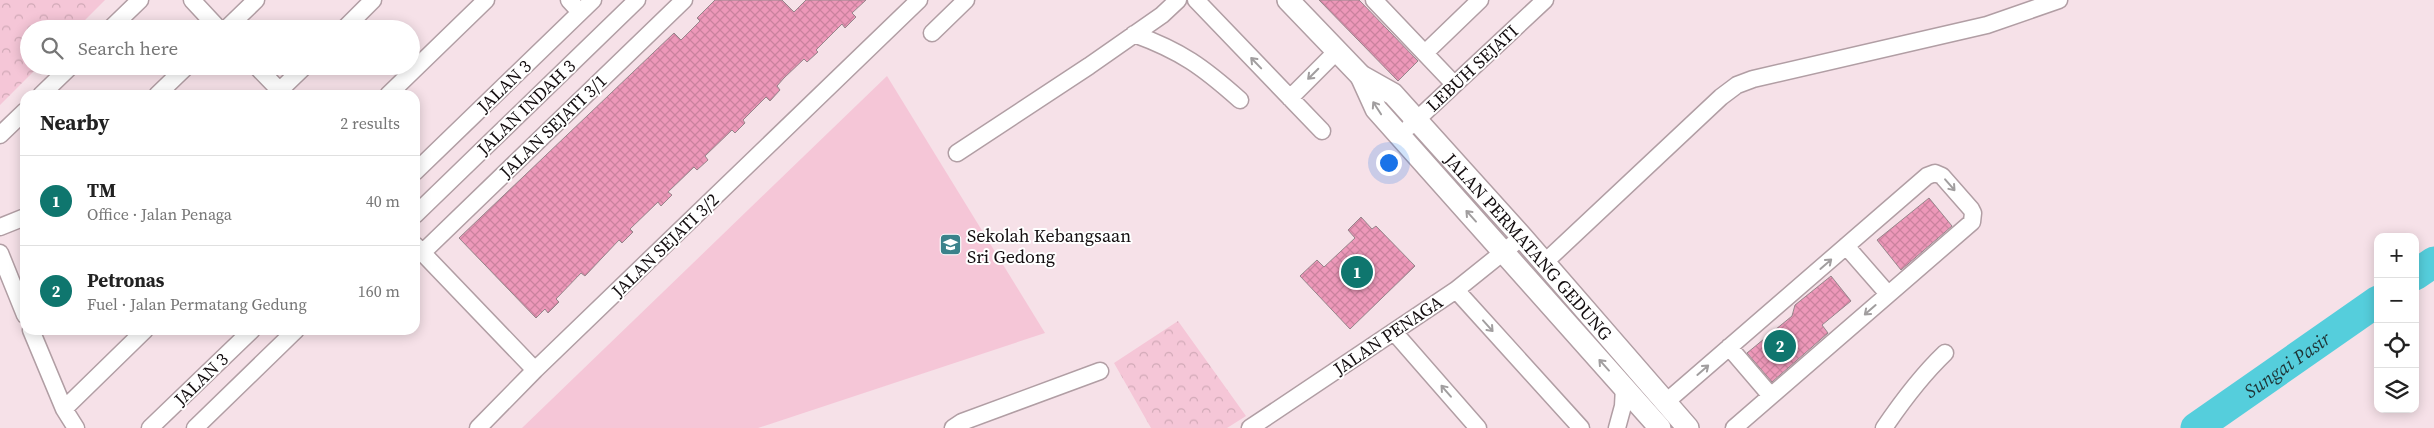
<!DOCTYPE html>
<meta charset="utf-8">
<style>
body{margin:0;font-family:"Source Serif 4",serif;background:#f2f2f2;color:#222}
.controls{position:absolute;right:15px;bottom:15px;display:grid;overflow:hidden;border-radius:10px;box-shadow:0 2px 12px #0003}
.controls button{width:45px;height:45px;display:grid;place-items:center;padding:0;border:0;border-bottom:1px solid #e0e0e0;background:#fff;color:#222;font:25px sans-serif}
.you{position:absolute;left:1388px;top:162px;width:18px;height:18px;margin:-12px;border:4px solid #fff;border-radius:50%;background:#1a73e8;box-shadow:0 0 0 8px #1a73e833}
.badge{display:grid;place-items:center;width:32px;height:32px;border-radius:50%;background:#0f766e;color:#fff;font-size:16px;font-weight:700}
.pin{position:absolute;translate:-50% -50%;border:2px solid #fff;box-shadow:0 1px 5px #0006}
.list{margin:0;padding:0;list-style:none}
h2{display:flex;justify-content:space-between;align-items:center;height:65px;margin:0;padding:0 20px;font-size:21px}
h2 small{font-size:16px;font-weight:400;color:#767676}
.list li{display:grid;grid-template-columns:32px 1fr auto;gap:15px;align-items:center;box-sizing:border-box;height:90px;padding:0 20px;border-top:1px solid #e0e0e0}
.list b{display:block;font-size:19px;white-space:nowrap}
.list p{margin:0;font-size:16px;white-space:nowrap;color:#767676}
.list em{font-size:16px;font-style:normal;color:#767676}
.icon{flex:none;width:28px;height:28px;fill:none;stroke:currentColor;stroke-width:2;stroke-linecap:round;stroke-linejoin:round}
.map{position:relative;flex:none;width:2434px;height:428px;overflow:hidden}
.search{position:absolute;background:#fff;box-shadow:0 2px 12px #0003;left:20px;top:20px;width:400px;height:55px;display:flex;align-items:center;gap:12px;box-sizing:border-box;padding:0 18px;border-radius:28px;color:#767676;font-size:19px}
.panel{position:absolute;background:#fff;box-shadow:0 2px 12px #0003;left:20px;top:90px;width:400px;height:245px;border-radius:15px}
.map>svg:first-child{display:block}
</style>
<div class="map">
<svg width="2434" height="428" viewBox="0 0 2434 428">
<defs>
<pattern id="forest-crowns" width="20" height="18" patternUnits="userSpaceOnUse" patternTransform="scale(1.25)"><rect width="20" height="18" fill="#f5c6d7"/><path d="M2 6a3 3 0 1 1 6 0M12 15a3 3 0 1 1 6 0" fill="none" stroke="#d1a9b7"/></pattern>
<pattern id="building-cross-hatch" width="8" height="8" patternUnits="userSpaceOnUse" patternTransform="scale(1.25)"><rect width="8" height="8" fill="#ed98b9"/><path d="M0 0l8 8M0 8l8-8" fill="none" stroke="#ca829e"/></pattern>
</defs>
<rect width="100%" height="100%" fill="#f6e1e8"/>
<path fill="url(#forest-crowns)" d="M0 0H105L76 29H29V66H39L0 105Z
M1178 321 1246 416 1227 428H1151L1114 363Z"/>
<path fill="#f5c6d7" d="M887 76 1045 333 758 428H522Z"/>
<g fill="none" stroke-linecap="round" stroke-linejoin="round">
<g stroke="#55cedc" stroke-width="31">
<path d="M2415 275 2434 262"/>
<path id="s1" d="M2196 428 2378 301"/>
</g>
</g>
<path fill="url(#building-cross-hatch)" stroke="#97858b" d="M715 0H782L794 12 806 0H866L852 13 856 17 845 28 842 24 816 50 818 52 807 62 804 59 784 78 777 86 780 90 770 101 766 97 743 120 745 123 735 133 732 130 705 156 708 160 697 170 694 167 668 192 672 195 661 206 658 202 630 229 633 232 622 243 619 240 585 276 581 273 556 299 559 302 548 313 545 309 536 318 459 238 674 33 681 40 700 21 697 18Z
M1319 0H1359L1418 61 1398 81Z
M1929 198 1952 226 1901 270 1877 240Z
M1361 217 1372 229 1376 226 1415 266 1350 329 1300 276 1317 260 1324 267 1355 238 1348 230Z
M1831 276 1851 301 1822 325 1828 333 1772 382 1747 353 1792 316 1795 305Z"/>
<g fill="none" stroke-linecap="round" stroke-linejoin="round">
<defs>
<path id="minor" d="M192 0 219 29
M569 0 580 12
M1196 0 1322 131
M1374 0 1454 84
M110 29 140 0
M226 29 256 0
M344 29 373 0
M932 33 966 0
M1134 34C1181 51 1203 67 1240 100
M1425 53 1480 0
M256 66 284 95
M41 95 71 66
M157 95 187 66
M275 95 305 66
M388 95 486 0
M1290 98 1337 51
M1409 127 1545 0
M0 135 25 111
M957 153 1089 66 1162 15 1178 0
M415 172 593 0
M415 215 637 0
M0 227 25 217
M415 245 535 370 919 0
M1846 246 1888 294
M0 253 25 315
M422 253 684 0
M1544 263 1721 97 1737 85 1753 79 1987 25 2059 0
M1456 290 1581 428
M31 330 64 409 76 428
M1394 332 1478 428
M1729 347 1771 396
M1666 402 1927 176 1935 173 1942 176 1971 209 1973 213 1972 222 1734 428
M64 409 145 330
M150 428 252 330
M195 428 296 330
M478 428 535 370
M953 428 962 422 1100 371
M1250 428 1456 290 1522 237
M1617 428 1623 406 1624 387
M1884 428C1903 400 1921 376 1945 353"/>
<g id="major">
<path id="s2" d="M1288 0 1361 76 1393 94 1522 237 1688 428"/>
<path d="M1361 76 1376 109 1660 428"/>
</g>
</defs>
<use href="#minor" stroke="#b19ea4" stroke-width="19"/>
<use href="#major" stroke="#b19ea4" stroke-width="24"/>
<use href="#minor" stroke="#fff" stroke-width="16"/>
<use href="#major" stroke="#fff" stroke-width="21"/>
</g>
<defs><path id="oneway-shaft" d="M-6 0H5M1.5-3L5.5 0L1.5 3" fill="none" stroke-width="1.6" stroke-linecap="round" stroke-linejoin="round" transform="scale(1.25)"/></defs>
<g stroke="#a19e9f">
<use href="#oneway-shaft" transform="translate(1256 63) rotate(-134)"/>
<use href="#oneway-shaft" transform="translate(1313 74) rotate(135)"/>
<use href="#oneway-shaft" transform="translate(1377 108) rotate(-123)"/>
<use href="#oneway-shaft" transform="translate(1950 185) rotate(49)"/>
<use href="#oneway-shaft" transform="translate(1471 216) rotate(-132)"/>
<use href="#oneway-shaft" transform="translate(1826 264) rotate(-41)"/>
<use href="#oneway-shaft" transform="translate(1870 310) rotate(139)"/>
<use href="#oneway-shaft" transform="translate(1488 326) rotate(48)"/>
<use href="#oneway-shaft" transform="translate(1604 365) rotate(-132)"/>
<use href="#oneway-shaft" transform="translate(1703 370) rotate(-41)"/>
<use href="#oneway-shaft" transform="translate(1446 391) rotate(-131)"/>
</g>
<defs>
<symbol id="school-square" viewBox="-11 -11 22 22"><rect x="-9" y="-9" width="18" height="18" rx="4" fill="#3b828b" stroke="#fff"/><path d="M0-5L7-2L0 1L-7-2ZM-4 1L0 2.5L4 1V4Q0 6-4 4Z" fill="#fff"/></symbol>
</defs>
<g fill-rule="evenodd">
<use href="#school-square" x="938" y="232" width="25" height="25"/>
</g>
<g text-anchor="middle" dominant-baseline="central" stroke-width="4" stroke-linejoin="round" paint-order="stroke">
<g font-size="18" fill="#130d0f" stroke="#fff">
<text transform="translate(1472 68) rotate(-43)">LEBUH SEJATI</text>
<text transform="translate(504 86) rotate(-44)">JALAN 3</text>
<text transform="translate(526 107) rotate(-44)">JALAN INDAH 3</text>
<text transform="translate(553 126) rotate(-44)">JALAN SEJATI 3/1</text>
<text transform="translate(665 245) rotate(-44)">JALAN SEJATI 3/2</text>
<text stroke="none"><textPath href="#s2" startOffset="346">JALAN PERMATANG GEDUNG</textPath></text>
<text transform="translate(1388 335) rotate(-34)">JALAN PENAGA</text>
<text transform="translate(201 379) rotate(-44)">JALAN 3</text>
</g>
<g font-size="18" fill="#130d0f" stroke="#fff" text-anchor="start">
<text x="967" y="235">Sekolah Kebangsaan<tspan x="967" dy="21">Sri Gedong</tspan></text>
</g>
<g font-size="19" font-style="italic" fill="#1e3436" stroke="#fff">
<text stroke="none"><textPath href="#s1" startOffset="111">Sungai Pasir</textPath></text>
</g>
</g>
</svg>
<div class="controls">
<button>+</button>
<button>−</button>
<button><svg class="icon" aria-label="locate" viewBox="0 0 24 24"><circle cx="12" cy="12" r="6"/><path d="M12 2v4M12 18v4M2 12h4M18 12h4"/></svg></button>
<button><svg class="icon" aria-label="layers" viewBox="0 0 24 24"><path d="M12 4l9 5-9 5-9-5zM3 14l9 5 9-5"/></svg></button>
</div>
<div class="you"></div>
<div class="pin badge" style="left:1357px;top:272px">1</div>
<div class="pin badge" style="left:1780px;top:346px">2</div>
<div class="search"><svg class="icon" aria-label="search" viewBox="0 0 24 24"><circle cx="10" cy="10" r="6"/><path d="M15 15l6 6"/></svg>Search here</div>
<section class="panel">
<h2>Nearby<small>2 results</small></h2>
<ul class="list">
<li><span class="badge">1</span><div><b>TM</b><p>Office · Jalan Penaga</p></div><em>40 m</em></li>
<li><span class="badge">2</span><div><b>Petronas</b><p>Fuel · Jalan Permatang Gedung</p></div><em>160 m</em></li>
</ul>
</section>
</div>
